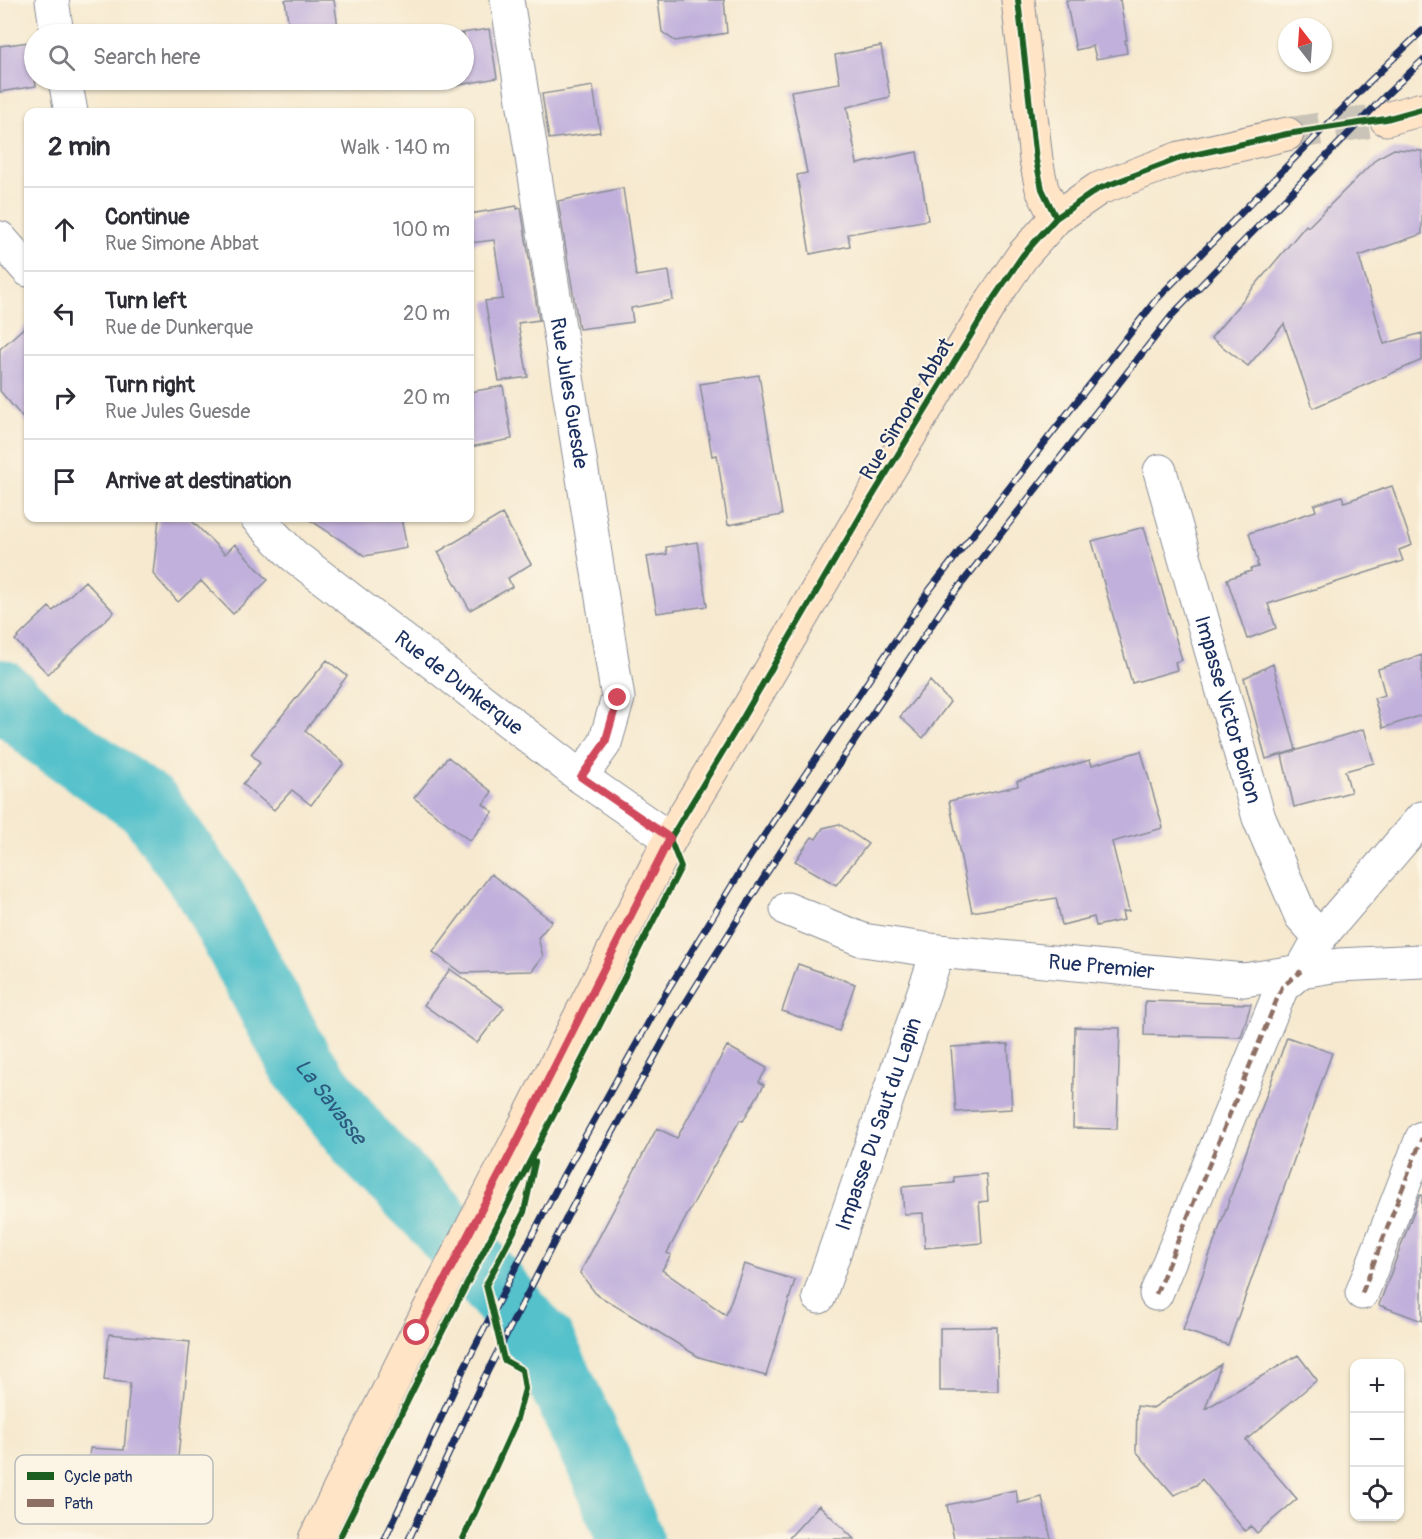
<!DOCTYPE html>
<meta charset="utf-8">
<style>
body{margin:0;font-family:Pangolin,sans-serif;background:#f2f2f3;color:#2b2b33}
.controls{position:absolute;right:18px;bottom:18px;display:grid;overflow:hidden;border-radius:12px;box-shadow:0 2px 4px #0004}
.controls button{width:54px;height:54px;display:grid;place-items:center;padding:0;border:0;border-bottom:2px solid #e1e1e2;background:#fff;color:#2b2b33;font:30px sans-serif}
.compass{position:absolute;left:1278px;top:18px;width:54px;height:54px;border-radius:50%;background:#fff;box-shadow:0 2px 4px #0004;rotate:343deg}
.stop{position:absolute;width:18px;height:18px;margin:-14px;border:4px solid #d1495b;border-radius:50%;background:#fff}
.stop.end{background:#d1495b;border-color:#fff;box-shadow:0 2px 6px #0008}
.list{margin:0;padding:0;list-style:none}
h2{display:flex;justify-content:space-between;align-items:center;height:78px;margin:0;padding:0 24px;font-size:26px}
h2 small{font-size:20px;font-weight:400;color:#7c7c81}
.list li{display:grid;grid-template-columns:39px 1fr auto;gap:18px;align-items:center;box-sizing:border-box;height:84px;padding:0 24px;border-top:2px solid #e1e1e2}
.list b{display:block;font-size:22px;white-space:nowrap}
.list p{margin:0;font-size:20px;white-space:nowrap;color:#7c7c81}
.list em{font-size:20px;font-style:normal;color:#7c7c81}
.icon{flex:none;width:33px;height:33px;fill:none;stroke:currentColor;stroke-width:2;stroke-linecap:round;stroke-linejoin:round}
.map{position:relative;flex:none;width:1422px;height:1539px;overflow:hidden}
.search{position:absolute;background:#fff;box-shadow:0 2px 4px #0004;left:24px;top:24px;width:450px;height:66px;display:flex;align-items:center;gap:15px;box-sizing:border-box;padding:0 21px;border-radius:33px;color:#7c7c81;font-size:22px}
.panel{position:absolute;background:#fff;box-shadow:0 2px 4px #0004;left:24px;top:108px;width:450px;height:414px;border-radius:12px}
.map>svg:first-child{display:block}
</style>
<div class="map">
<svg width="1422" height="1539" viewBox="0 0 1422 1539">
<rect width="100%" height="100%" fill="#fcf5e5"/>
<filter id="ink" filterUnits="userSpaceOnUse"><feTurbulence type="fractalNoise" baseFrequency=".0167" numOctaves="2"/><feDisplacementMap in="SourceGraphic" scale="12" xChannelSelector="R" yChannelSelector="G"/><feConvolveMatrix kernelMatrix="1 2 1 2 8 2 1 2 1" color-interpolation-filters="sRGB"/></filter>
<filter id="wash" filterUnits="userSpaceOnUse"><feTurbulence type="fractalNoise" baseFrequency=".008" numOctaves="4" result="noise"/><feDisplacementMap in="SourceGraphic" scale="24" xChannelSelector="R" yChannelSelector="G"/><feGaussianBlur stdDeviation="1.35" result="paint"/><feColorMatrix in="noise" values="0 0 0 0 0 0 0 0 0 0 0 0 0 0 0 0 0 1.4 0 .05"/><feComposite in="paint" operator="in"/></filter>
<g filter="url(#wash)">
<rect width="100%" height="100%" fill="#f6e9cf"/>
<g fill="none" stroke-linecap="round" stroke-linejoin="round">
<path stroke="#54c1cb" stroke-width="66" id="s1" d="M0 692 46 734 150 807 211 894 301 1064 364 1145 434 1216 543 1344 598 1460 630 1539"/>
</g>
<g id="blocks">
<path fill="#c1b0dc" d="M285 0H334L339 34H290Z
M658 0H724L727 33 675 41 662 32Z
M1066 0H1120L1127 40H1125L1127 53 1096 59 1093 46 1076 50Z
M489 29 497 78 443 88 442 80H464V34H455Z
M29 42 36 86 0 92V46Z
M881 46 890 97 847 107 857 164 917 152 928 220 848 234 850 246 810 254 797 175 807 173 791 91 840 83 835 55Z
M593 86 600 132 549 139 542 94Z
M1394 149 1422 151V234L1359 256 1384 344 1422 333V360L1313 408 1284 324 1248 366 1211 338 1306 225 1308 227 1377 158Z
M623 188 636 276 669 271 673 300 631 308 633 322 579 329 558 201Z
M517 206V209L521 208 539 320 518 323 528 377 499 381 485 301 503 299 494 240 470 243V214Z
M28 324V424L0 391V349Z
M759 375 782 515 728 525 717 455 712 456 700 384Z
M503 386 512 439 470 447V392Z
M1392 486 1412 545 1399 550 1403 561 1268 604 1276 628 1247 639 1227 579 1251 571 1250 569 1258 567 1257 563 1258 562 1249 533 1316 511 1314 505 1342 496 1344 502Z
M502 514 531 564 508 578 512 587 470 610 438 552Z
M159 518H189L225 554 235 544 268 580 233 614 201 581 178 602 153 574Z
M307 518H401L407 548 365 556Z
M1144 527 1182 660 1175 662 1177 670 1132 683 1092 541Z
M697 542 707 606 657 613 647 557 667 554 666 547Z
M85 581 114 612 48 674 15 640 49 607 53 611Z
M1422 655V715L1383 728 1374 698 1385 695 1378 669Z
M327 660 347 676 305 731 344 763 311 805 292 790 274 810 243 784 260 763 251 754Z
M1273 664 1296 750 1266 759 1244 678Z
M930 681 950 702 923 738 900 717Z
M1364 729 1374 763 1345 771 1351 792 1294 807 1282 755Z
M1141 751 1163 828 1112 842 1129 911 1122 912 1124 920 1096 926 1094 917 1062 925 1056 898 972 912 949 801 1018 786 1017 781 1090 760 1092 765Z
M448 757 492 792 483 804 493 812 470 841 414 798Z
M839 824 868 844 836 885 795 861 812 837 816 839 823 828Z
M491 874 552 921 538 938 543 956 532 971 461 973 433 952Z
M798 964 855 984 839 1031 782 1011Z
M450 969 504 1008 477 1043 424 1005Z
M1145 1001 1251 1004 1241 1037 1144 1035Z
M1075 1027 1120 1028 1117 1129 1073 1128Z
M1287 1037 1332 1053 1228 1345 1183 1330Z
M1008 1044 1012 1109 956 1112 951 1047Z
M727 1046 767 1068 759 1082 764 1085 743 1121 740 1120 708 1176 667 1253 671 1255 662 1270 726 1315 744 1264 795 1280 766 1376 699 1357 596 1294 580 1273 657 1128 677 1138Z
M986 1174 988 1201 979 1202 982 1243 925 1248 923 1213 904 1214 902 1187 954 1183V1177Z
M1420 1195H1422V1321L1379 1305Z
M997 1327 998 1391H940V1328Z
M109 1334 190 1342 178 1457 205 1473 157 1497 121 1494 120 1500 85 1498 90 1448 124 1450 130 1383 104 1380Z
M1298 1355 1317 1380 1246 1440 1297 1499 1257 1533 1251 1526 1245 1531 1202 1479 1196 1485 1174 1495 1136 1451 1137 1406 1153 1408 1221 1364 1205 1409Z
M1016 1490 1018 1503 1042 1497 1051 1539H954L947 1505Z
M819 1505 854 1539H788Z"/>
</g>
</g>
<g filter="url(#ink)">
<use href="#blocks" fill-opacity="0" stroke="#888c96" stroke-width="1.5"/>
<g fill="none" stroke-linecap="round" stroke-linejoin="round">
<path stroke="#cac4b8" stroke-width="33" stroke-dasharray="33 16" stroke-linecap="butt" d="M1287 134 1386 119"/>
<defs>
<g id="minor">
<path d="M52 0 57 34"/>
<path id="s2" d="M507 0 618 698 605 743 581 777"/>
<path d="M65 80 71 112"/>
<path d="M0 238 28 270"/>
<path id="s3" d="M1160 471 1259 818 1301 916 1320 937"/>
<path id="s4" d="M257 518 293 555 581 777 670 839"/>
<path id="s5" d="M787 909 863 940 938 951 1244 980 1339 965 1422 961"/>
<path d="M1362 1293 1422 1138"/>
<path d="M1156 1294 1282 987 1301 971 1320 937 1422 818"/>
<path id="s6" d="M819 1297 938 951"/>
</g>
<path id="secondary" d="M1018 0 1036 160 1042 189 1056 218
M1386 119 1422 109
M315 1539 417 1333 514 1147 670 839 734 733 864 510 993 299 1023 255 1056 218 1098 189 1180 158 1287 134"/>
</defs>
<use href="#minor" stroke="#888c96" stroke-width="35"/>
<use href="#secondary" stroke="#888c96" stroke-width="35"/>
<use href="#minor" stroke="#fff" stroke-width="33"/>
<use href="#secondary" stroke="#ffe4c6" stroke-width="33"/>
<defs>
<path id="rail" d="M385 1539 464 1368 562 1178 656 1009 747 861 928 592 1156 300 1370 81 1422 31
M409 1539 483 1380 581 1190 675 1020 766 874 945 605 1173 314 1385 96 1422 61"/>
</defs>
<use href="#rail" stroke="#1b2f5e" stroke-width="7"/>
<use href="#rail" stroke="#fcf5e5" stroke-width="4.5" stroke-dasharray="14" stroke-linecap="butt"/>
<path stroke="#8d6e63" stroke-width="4.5" stroke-dasharray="9 4.5" stroke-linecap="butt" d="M1362 1293 1422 1138
M1156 1294 1282 987 1301 971"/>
<defs>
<path id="cycleway" d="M1018 0 1036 160 1042 189 1056 218
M339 1539 434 1348 681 867 670 839 734 733 864 510 993 299 1023 255 1056 218 1098 189 1180 158 1287 134 1386 119 1422 109
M463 1539 516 1422 525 1389 522 1370 504 1360 486 1285 524 1212 535 1162"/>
</defs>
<use href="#cycleway" stroke="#fcf5e5" stroke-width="10"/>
<use href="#cycleway" stroke="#1b5e20" stroke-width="6"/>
</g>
</g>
<g fill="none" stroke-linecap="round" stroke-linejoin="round" filter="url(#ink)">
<path stroke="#d1495b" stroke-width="8" d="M417 1333 514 1147 670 838 581 777 605 743 618 698"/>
</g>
<g text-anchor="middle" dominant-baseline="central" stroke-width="4.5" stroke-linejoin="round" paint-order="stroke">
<g font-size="21" fill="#1b2f5e" stroke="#fcf5e5">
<text stroke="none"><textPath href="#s2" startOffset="398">Rue Jules Guesde</textPath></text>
<text transform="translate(907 409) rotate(-59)">Rue Simone Abbat</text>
<text stroke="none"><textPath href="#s4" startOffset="261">Rue de Dunkerque</textPath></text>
<text stroke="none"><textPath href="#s3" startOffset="248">Impasse Victor Boiron</textPath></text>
<text stroke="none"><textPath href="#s5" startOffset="322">Rue Premier</textPath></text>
<text stroke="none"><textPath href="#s6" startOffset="183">Impasse Du Saut du Lapin</textPath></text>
</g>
<g font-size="22" font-style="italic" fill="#2c5b7f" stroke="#fcf5e5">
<text stroke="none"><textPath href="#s1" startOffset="536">La Savasse</textPath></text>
</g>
</g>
<rect x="15" y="1455" width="198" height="69" rx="9" fill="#fcf5e5" stroke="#b8babc" stroke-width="1.5"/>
<rect x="27" y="1472" width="27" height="8" fill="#1b5e20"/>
<rect x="27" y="1499" width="27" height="8" fill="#8d6e63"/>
<g font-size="16" fill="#1b2f5e">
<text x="64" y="1482">Cycle path</text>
<text x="64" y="1509">Path</text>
</g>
</svg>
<div class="controls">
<button>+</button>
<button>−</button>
<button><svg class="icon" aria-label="locate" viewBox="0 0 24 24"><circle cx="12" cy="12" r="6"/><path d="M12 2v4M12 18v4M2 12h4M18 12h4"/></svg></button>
</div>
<svg class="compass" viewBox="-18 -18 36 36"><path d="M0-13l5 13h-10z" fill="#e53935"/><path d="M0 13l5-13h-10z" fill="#7c7c81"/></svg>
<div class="stop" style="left:417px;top:1333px"></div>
<div class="stop end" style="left:618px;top:698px"></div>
<div class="search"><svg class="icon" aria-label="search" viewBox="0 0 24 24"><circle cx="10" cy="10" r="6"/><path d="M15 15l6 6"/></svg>Search here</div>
<section class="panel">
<h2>2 min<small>Walk · 140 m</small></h2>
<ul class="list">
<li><svg class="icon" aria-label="ahead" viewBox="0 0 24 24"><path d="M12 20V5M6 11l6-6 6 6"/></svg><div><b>Continue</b><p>Rue Simone Abbat</p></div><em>100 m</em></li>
<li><svg class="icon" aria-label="left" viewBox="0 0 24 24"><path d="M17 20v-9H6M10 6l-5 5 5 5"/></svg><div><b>Turn left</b><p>Rue de Dunkerque</p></div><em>20 m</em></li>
<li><svg class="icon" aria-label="right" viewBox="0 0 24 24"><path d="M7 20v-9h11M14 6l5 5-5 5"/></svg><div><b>Turn right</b><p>Rue Jules Guesde</p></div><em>20 m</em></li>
<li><svg class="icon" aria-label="arrive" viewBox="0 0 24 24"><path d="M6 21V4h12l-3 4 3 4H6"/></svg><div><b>Arrive at destination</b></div></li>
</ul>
</section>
</div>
